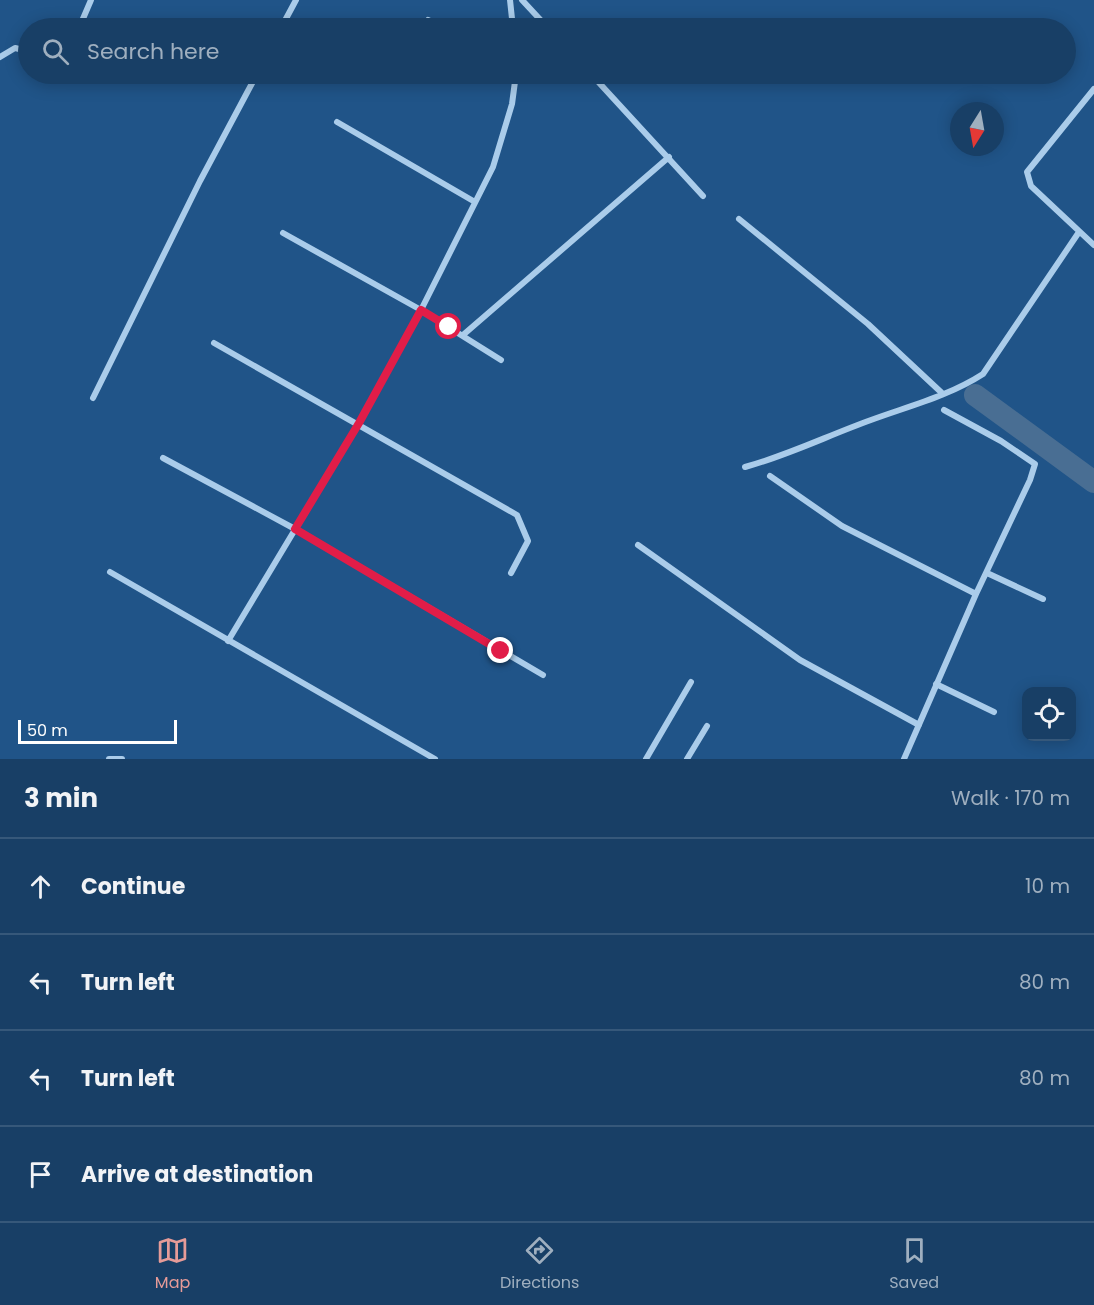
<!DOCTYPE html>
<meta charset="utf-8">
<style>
body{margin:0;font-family:Poppins,sans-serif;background:#254a6f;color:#f1f3f6}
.controls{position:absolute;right:18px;bottom:18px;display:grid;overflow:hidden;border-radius:12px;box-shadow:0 3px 15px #0003}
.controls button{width:54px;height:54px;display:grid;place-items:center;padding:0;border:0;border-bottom:2px solid #36587a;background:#183f66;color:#f1f3f6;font:30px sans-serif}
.compass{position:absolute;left:950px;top:102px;width:54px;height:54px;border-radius:50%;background:#183f66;box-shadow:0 3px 15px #0003;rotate:191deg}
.scale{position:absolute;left:18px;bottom:15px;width:159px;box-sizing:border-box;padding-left:6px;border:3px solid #fff;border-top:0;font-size:16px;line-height:21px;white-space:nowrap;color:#fff;-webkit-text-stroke:4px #205488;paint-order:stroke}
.stop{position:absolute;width:18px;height:18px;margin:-14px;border:4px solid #e11d48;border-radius:50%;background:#fff}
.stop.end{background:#e11d48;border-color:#fff;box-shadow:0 2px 6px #0008}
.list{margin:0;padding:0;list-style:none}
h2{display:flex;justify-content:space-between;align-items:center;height:78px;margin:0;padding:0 24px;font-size:26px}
h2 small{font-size:20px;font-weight:400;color:#9fafbf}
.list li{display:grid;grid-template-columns:39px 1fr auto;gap:18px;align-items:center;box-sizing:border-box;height:96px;padding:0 24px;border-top:2px solid #36587a}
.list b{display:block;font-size:22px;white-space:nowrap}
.list em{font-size:20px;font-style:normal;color:#9fafbf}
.icon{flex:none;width:33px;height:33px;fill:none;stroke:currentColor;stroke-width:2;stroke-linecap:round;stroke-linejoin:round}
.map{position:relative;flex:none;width:1094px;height:759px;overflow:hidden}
.search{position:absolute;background:#183f66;box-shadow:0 3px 15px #0003;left:18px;right:18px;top:18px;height:66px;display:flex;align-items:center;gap:15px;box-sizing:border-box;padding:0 21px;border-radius:33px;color:#9fafbf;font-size:22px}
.sheet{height:462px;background:#183f66}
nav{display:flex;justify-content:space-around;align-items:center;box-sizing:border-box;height:84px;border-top:2px solid #36587a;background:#183f66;font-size:16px;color:#9fafbf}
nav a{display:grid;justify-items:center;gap:3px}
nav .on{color:#e69b98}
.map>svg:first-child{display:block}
</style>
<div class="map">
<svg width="1094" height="759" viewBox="0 0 1094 759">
<rect width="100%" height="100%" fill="#205488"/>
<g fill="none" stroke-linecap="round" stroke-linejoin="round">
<path stroke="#496e93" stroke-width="22" d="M975 395 1094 482"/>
<path stroke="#aaccea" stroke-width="6" d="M510 0 513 28
M522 0 548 28
M428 20 443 28
M79 28 91 0
M281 28 296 0
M0 57 15 48 28 51
M89 74 94 77
M591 74 703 196
M1094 89 1027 172 1031 186 1094 245
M337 122 475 202
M739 219 868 324 943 394
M283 233 421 310 501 360
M463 335 669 157
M214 343 517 515 528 541 511 573
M93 398 200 181 257 74
M163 458 295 529 543 675
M745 467C789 455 829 435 871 420 909 406 949 396 983 374L1079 232
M770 476 842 526 976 594
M638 545 800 660 919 725
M110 572 435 759
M987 573 1043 599
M228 641 359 423 421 310 493 167 512 104 516 74
M936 684 994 712
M109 759H122
M646 759 691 682
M687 759 707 726
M904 759 976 594 1030 480 1035 464 1001 441 944 410"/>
</g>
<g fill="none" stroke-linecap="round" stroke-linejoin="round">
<path stroke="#e11d48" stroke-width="8" d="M449 327 421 310 359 423 295 529 501 651"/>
</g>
</svg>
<div class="controls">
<button><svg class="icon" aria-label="locate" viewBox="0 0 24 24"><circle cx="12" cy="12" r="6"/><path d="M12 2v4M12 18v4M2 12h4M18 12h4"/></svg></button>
</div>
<svg class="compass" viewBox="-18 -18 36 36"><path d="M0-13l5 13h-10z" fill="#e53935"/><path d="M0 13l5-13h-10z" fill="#9fafbf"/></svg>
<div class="scale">50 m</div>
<div class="stop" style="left:449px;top:327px"></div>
<div class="stop end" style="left:501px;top:651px"></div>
<div class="search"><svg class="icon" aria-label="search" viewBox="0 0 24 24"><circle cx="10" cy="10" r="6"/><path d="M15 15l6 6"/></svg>Search here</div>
</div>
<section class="sheet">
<h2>3 min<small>Walk · 170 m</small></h2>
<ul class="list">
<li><svg class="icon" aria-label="ahead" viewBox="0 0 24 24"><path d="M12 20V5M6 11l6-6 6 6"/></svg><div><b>Continue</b></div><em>10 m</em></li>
<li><svg class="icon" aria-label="left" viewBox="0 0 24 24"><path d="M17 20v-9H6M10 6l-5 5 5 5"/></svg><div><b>Turn left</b></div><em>80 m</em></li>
<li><svg class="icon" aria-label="left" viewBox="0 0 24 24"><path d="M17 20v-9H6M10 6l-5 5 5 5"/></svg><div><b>Turn left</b></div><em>80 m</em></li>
<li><svg class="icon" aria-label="arrive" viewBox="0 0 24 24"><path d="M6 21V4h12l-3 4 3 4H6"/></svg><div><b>Arrive at destination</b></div></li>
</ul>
</section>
<nav>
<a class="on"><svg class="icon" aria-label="map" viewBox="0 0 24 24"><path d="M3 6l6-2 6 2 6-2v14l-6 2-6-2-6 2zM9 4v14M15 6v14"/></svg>Map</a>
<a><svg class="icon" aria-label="directions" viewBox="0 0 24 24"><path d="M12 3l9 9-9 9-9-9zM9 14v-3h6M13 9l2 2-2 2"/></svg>Directions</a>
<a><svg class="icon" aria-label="saved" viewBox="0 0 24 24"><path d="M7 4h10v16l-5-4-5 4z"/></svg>Saved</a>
</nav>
